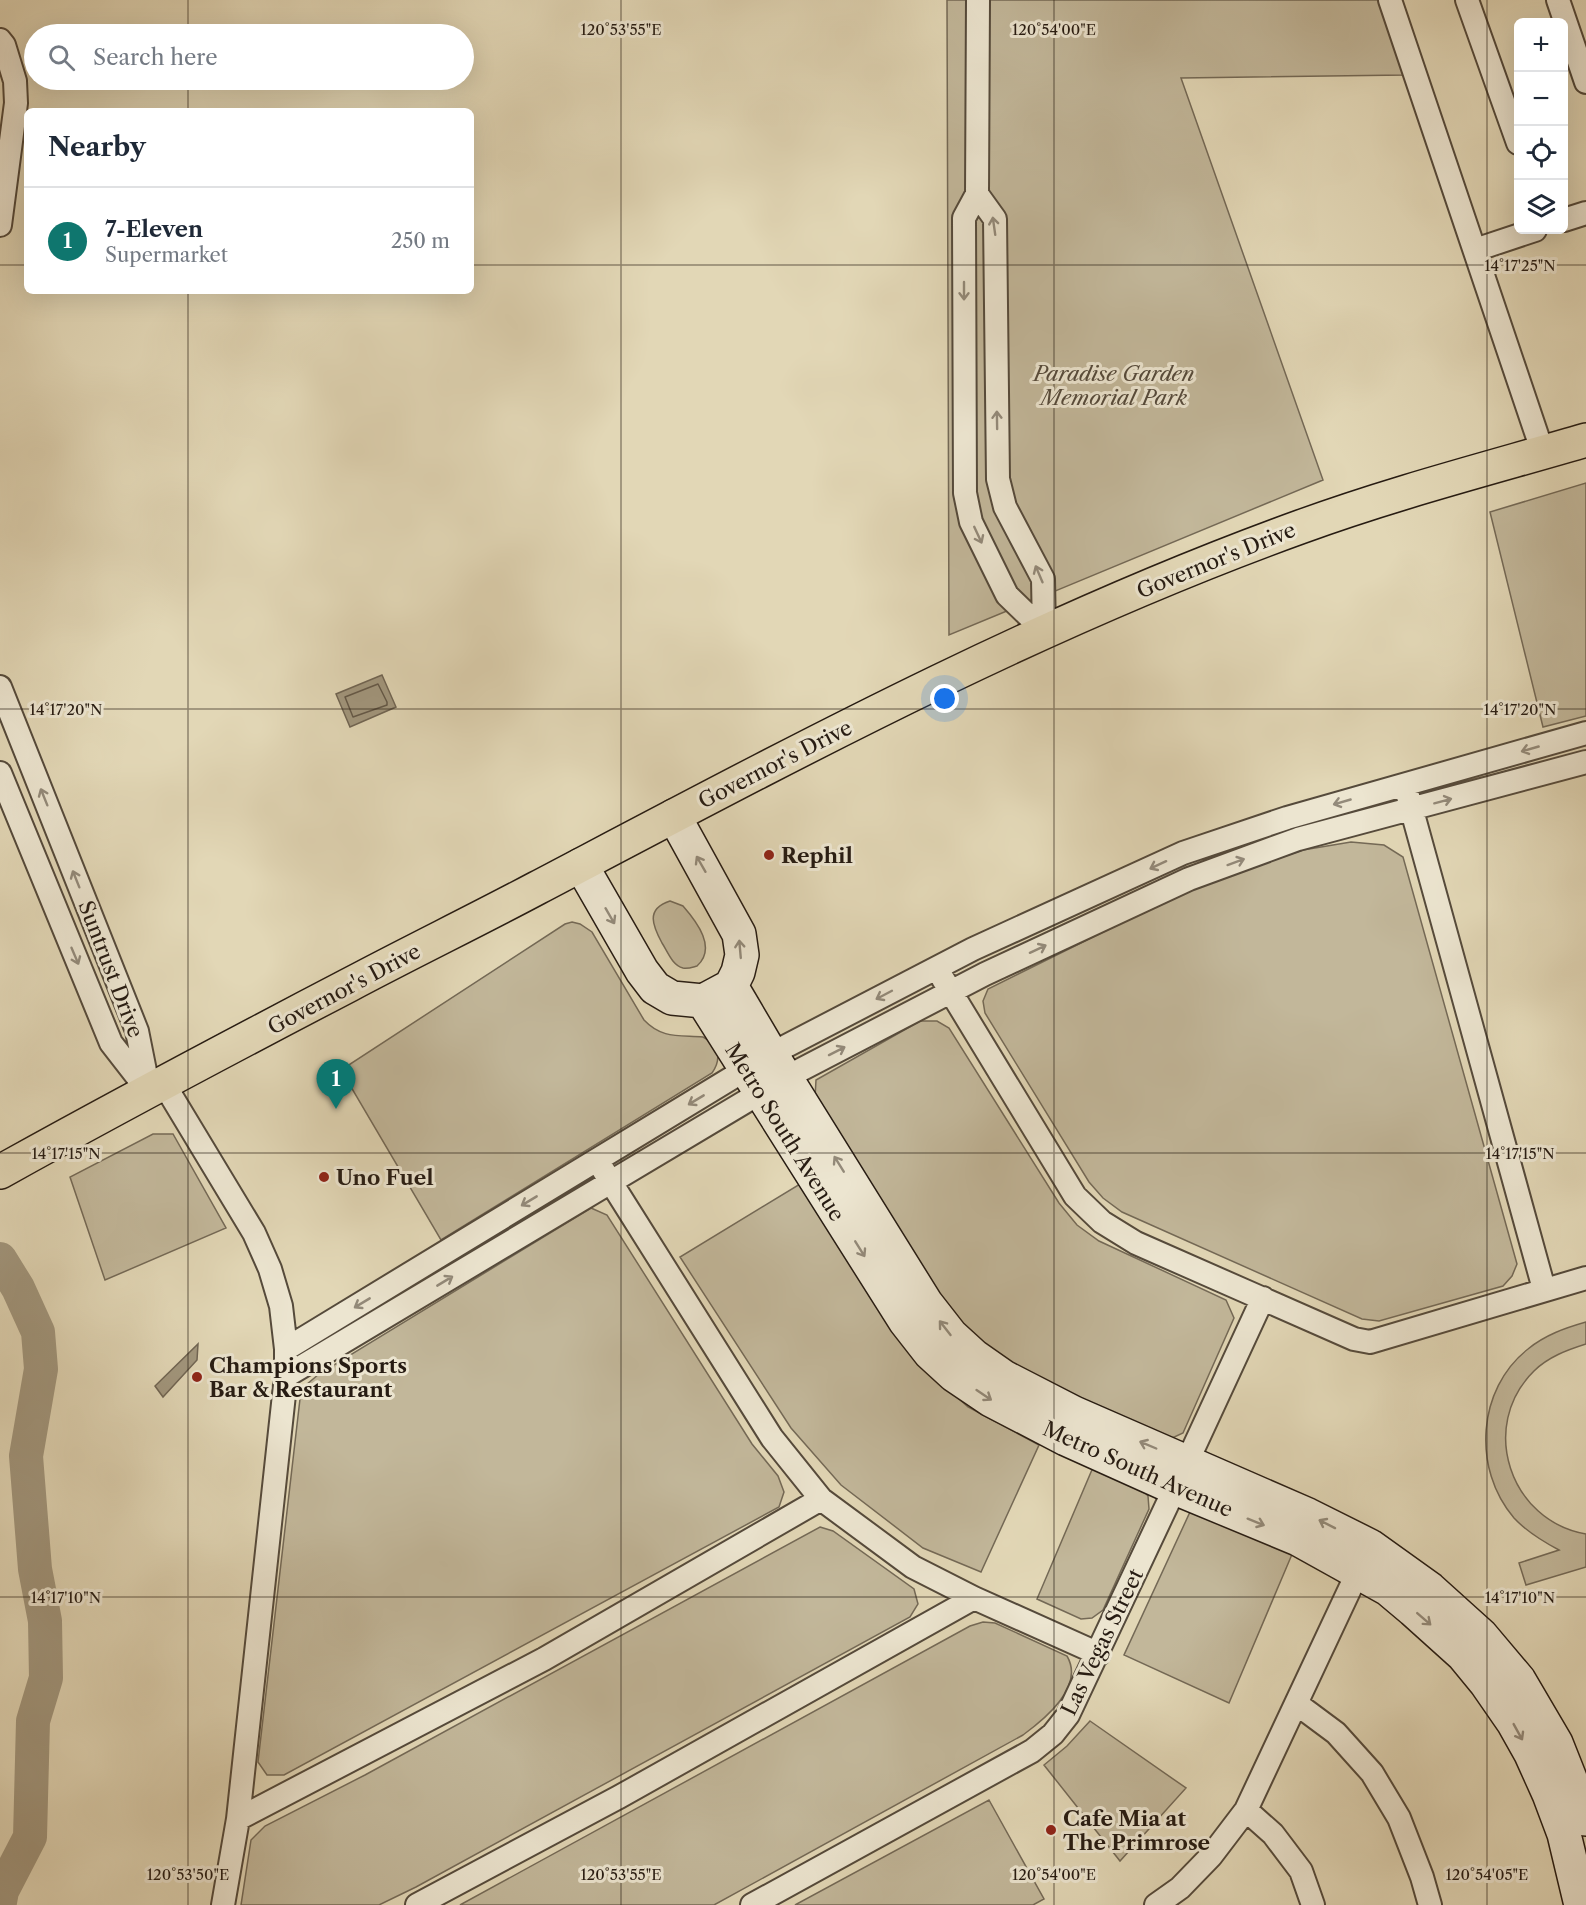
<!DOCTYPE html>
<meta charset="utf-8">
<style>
body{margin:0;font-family:"Libre Caslon Text",serif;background:#f6f6f7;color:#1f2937}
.controls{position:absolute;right:18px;top:18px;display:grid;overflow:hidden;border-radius:9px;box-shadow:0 6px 24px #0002}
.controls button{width:54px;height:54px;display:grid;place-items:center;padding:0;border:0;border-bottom:2px solid #e0e1e3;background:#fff;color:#1f2937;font:30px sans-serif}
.you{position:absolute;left:945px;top:699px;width:21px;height:21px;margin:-15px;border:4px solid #fff;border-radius:50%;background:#1a73e8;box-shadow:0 0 0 9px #1a73e833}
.badge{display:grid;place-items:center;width:39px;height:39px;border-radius:50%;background:#0f766e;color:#fff;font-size:20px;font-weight:700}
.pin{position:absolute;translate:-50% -50px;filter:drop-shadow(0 2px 3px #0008)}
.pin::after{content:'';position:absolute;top:32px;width:21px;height:18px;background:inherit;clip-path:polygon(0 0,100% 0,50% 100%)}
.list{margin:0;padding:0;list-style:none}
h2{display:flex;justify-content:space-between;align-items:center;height:78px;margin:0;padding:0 24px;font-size:26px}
h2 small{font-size:20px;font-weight:400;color:#747a83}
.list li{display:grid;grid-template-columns:39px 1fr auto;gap:18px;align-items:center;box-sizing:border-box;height:108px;padding:0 24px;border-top:2px solid #e0e1e3}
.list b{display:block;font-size:22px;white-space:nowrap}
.list p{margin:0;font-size:20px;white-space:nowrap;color:#747a83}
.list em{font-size:20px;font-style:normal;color:#747a83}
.icon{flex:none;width:33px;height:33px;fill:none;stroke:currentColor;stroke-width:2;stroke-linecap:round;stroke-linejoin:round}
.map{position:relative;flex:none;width:1586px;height:1905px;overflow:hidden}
.search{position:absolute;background:#fff;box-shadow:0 6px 24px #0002;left:24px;top:24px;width:450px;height:66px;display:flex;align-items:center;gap:15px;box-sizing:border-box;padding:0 21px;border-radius:33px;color:#747a83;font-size:22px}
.panel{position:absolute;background:#fff;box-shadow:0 6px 24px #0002;left:24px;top:108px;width:450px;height:186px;border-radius:9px}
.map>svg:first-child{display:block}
</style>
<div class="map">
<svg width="1586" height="1905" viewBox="0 0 1586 1905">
<rect width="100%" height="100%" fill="#e2d7b6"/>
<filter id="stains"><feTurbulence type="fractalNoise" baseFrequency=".00333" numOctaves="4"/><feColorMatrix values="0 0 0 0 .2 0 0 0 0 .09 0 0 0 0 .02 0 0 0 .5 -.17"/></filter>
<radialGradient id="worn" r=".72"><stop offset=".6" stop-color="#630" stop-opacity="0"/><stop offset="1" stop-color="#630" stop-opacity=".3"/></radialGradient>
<path fill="#c2b79a" stroke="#746956" stroke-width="1.5" d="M947 0H1380L1405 75 1181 78 1323 480 949 635Z
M1586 483V716L1543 727 1490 512Z
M1351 842 1384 845 1403 857 1517 1264 1512 1276 1503 1286 1379 1321 1362 1319 1122 1212 1103 1198 1089 1182 985 1013 983 1001 988 989 1192 888 1303 850Z
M670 901 683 906C697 922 717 948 697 966 693 967 688 969 683 968 672 965 668 952 662 943 653 926 645 909 670 901Z
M572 922 580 924 592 932 644 1020C662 1039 679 1035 703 1037 719 1045 722 1059 712 1073L441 1240 341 1070 565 924Z
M920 1021H937L949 1028 1059 1203 1077 1225 1099 1241 1226 1300 1234 1318 1183 1433 1168 1440 1012 1368 980 1344 936 1295 815 1098 816 1080Z
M153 1134H173L226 1228 105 1280 70 1177Z
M800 1184 918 1362 968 1407 1039 1445 981 1572 923 1548 841 1485 791 1428 680 1257Z
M591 1208 607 1215 752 1444 778 1476 784 1492 779 1507 284 1775H267L258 1762 300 1399 306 1385 319 1374Z
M1586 1322V1344C1567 1350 1548 1357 1534 1371 1478 1426 1510 1521 1586 1534V1567L1526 1585 1519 1563 1559 1550C1542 1541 1527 1532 1514 1518 1472 1469 1477 1389 1528 1349 1545 1335 1565 1328 1586 1322Z
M1094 1465 1140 1486 1148 1496 1149 1509 1103 1610 1092 1618 1081 1619 1037 1599Z
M1202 1511 1293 1552 1229 1703 1124 1655 1190 1512Z
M820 1527 833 1531 914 1589 918 1604 910 1617 416 1887 379 1905H241L251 1840 265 1826 365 1775Z
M983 1622 995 1623 1067 1656C1085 1687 1045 1719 1023 1735L714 1905H460L970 1626Z
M1090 1721 1186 1788 1120 1861 1044 1765 1067 1746Z
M989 1800 1044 1899 1033 1905H795Z"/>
<path fill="#a2977e" stroke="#706553" stroke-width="1.5" d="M382 675 396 707 350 727 336 694Z
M198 1344 197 1360 163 1397 155 1386Z"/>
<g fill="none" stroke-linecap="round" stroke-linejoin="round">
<path stroke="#645948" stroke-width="1.5" d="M378 684 387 702V705L353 717 345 697Z"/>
<path stroke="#a2977e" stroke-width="34" d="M0 1259 18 1288 38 1332 41 1369 26 1456 35 1569 45 1621 46 1678 33 1721 30 1837 2 1891 0 1902"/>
<defs>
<path id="street" d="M978 0 977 194 964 218 965 493 971 522 1007 595 1044 631
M1390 0 1543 453
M1467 0 1518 143
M1558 0 1586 82
M0 40 4 45 15 81 16 103 0 225
M977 194 995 219 998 479 1005 507 1043 579 1044 631
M1564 220 1586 213
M1475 250 1535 230
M0 687 137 1031 149 1091
M0 773 111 1043 146 1088
M1408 796 1544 1289
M943 979 1075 1196 1102 1222 1136 1243 1354 1339 1370 1342 1586 1278
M164 1084 254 1233 270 1269 281 1306 286 1349V1376L238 1819 223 1905
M602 1168 772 1438 821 1499 913 1567 974 1598 1099 1654
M286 1349 771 1054 973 949 1183 853 1287 818 1586 733
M286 1376 785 1078 985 974 1189 879 1298 839 1586 762
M1187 1462 1263 1298
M1297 1704 1336 1733 1372 1773 1399 1818 1422 1877 1430 1905
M1246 1810 1273 1834 1301 1871 1313 1905
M238 1819 544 1659 821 1499
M417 1905 619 1797 974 1598
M752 1905 1032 1751 1053 1734 1068 1715 1175 1488
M1156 1905 1180 1888 1211 1856 1246 1810 1363 1561"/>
<path id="secondary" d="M581 865 642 971 655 988 672 998 703 1001 731 986 738 972 742 955 739 934 674 816
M731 986 771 1054 926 1303 951 1335 974 1356 1004 1377 1074 1413 1308 1515 1370 1546 1430 1589 1481 1635 1519 1680 1556 1743 1586 1819
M703 1001 905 1321 930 1353 954 1375 991 1400 1066 1439 1175 1488 1298 1539 1388 1589 1413 1610 1463 1655 1486 1683 1513 1722 1531 1754 1549 1794 1564 1834 1581 1905"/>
<path id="primary" d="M0 1172C115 1108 232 1046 349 985 411 952 475 921 537 888 786 757 1034 623 1300 527 1393 493 1490 468 1586 440"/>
</defs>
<use href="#street" stroke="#554a3b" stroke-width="26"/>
<use href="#secondary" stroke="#261b12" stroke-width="36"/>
<use href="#primary" stroke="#261b12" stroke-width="36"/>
<use href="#street" stroke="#ece5d0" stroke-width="22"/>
<use href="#secondary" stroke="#ece5d0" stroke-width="33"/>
<use href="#primary" stroke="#e2d7b6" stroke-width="33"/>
</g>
<defs><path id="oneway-shaft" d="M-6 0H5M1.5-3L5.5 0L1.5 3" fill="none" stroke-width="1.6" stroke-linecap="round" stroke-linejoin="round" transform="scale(1.5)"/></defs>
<g stroke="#938a7a">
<use href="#oneway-shaft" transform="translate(994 226) rotate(-98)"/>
<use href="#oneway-shaft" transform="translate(964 291) rotate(90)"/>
<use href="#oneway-shaft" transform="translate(997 420) rotate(-91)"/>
<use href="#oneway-shaft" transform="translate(978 535) rotate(65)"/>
<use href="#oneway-shaft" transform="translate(1039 574) rotate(-113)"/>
<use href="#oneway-shaft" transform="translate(1530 749) rotate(164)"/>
<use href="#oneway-shaft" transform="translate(44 797) rotate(-112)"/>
<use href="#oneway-shaft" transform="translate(1443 801) rotate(-15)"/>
<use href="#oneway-shaft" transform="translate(1342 802) rotate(164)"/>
<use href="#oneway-shaft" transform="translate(1236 862) rotate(-20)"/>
<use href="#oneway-shaft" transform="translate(701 864) rotate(-120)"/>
<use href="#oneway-shaft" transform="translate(1158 865) rotate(155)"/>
<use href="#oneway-shaft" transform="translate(76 879) rotate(-112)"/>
<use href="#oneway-shaft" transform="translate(610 916) rotate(60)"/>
<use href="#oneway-shaft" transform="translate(740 949) rotate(-95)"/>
<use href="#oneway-shaft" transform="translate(1038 949) rotate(-25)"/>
<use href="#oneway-shaft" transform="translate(75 956) rotate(67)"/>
<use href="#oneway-shaft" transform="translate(884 995) rotate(152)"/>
<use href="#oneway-shaft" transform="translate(837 1051) rotate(-27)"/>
<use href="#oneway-shaft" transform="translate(696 1100) rotate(149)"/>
<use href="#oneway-shaft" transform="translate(839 1164) rotate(-122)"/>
<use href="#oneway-shaft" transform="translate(529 1201) rotate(149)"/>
<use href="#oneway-shaft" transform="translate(860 1249) rotate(58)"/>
<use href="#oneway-shaft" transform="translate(445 1281) rotate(-31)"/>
<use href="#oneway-shaft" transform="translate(362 1303) rotate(149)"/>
<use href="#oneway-shaft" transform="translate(945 1328) rotate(-128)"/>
<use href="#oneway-shaft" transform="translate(984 1395) rotate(34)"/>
<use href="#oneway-shaft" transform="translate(1148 1445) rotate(-157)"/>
<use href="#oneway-shaft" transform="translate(1256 1522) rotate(22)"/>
<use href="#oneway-shaft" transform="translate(1327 1524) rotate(-153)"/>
<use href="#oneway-shaft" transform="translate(1424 1619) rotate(41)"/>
<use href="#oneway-shaft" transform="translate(1518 1732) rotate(61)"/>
</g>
<path fill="none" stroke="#261b12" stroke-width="1.5" stroke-opacity="0.45" d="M188 0V34M621 0V1905M1054 0V1905M1487 0V1905M188 80V111M0 265H27M471 265H1586M188 291V1905M0 709H1586M0 1153H1586M0 1597H1586"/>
<g fill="#8f2418" stroke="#ece5d0" stroke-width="2">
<circle cx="769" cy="855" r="6"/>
<circle cx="324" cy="1177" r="6"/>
<circle cx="197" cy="1377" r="6"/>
<circle cx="1051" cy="1830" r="6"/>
</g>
<g text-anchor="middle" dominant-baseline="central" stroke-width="6" stroke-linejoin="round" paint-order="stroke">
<g font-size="21" font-style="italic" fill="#554a3b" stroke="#ece5d0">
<text x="1114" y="373">Paradise Garden<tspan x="1114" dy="24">Memorial Park</tspan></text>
</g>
<g font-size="21" fill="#261b12" stroke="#ece5d0">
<text transform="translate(1216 560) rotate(-22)">Governor's Drive</text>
<text transform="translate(775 764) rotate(-27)">Governor's Drive</text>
<text transform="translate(111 969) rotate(69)">Suntrust Drive</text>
<text transform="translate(344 989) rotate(-28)">Governor's Drive</text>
<text transform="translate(785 1132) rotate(58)">Metro South Avenue</text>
<text transform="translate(1138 1469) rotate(24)">Metro South Avenue</text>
<text transform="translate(1102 1642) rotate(-64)">Las Vegas Street</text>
</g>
<g font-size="21" font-weight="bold" fill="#261b12" stroke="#ece5d0" text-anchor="start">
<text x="781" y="855">Rephil</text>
<text x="336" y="1177">Uno Fuel</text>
<text x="209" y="1365">Champions Sports<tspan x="209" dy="24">Bar &amp; Restaurant</tspan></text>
<text x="1063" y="1818">Cafe Mia at<tspan x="1063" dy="24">The Primrose</tspan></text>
</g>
</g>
<g font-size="15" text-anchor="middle" fill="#261b12" stroke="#ece5d0" stroke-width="6" stroke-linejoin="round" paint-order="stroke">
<text x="621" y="35">120°53'55"E</text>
<text x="1054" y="35">120°54'00"E</text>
<text x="1520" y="271">14°17'25"N</text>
<text x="66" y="715">14°17'20"N</text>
<text x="1520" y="715">14°17'20"N</text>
<text x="66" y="1159">14°17'15"N</text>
<text x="1520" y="1159">14°17'15"N</text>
<text x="66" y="1603">14°17'10"N</text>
<text x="1520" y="1603">14°17'10"N</text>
<text x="188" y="1880">120°53'50"E</text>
<text x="621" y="1880">120°53'55"E</text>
<text x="1054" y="1880">120°54'00"E</text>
<text x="1487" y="1880">120°54'05"E</text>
</g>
<rect width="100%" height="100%" filter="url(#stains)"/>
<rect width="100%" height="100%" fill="url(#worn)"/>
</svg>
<div class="controls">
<button>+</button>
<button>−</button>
<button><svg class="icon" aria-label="locate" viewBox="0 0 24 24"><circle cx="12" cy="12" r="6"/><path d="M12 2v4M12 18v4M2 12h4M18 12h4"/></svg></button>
<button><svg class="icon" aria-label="layers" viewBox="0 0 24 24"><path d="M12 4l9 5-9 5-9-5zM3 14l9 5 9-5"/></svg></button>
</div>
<div class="you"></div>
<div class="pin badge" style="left:336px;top:1109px">1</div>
<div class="search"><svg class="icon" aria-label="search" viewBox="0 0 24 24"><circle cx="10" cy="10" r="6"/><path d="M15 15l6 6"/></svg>Search here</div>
<section class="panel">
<h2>Nearby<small></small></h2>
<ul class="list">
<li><span class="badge">1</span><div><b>7-Eleven</b><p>Supermarket</p></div><em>250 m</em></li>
</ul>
</section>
</div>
